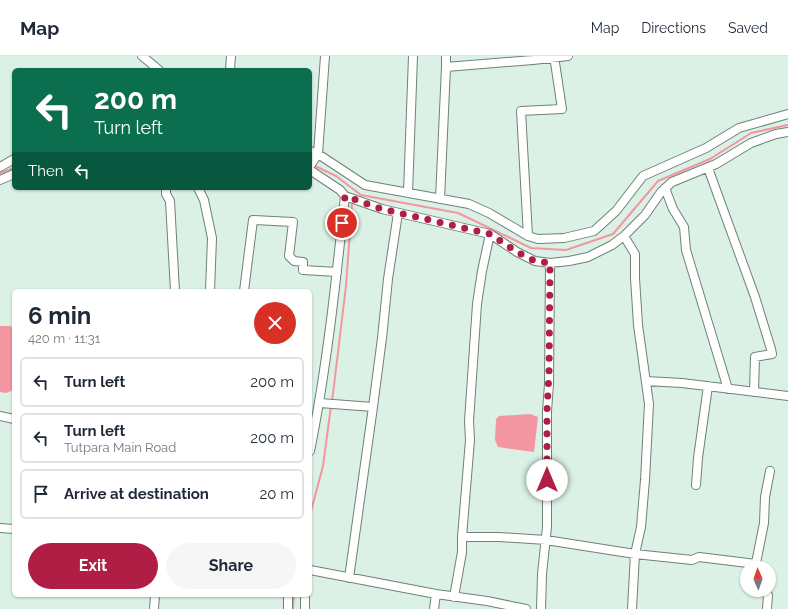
<!DOCTYPE html>
<meta charset="utf-8">
<style>
:root{--surface:#fff;--page:#f6f6f7;--text:#1f2937;--muted:#747a83;--line:#e0e1e3;--accent:#b01e46}
body{margin:0;font-family:Raleway,sans-serif;background:var(--page);color:var(--text);height:100vh;display:flex;flex-direction:column;font-size:15px;white-space:nowrap}
*{box-sizing:border-box;margin:0}
p{font-size:13px;color:var(--muted)}
.icon{flex:none;width:22px;height:22px;fill:none;stroke:currentColor;stroke-width:2;stroke-linecap:round;stroke-linejoin:round}
.map{position:relative;flex:1;overflow:hidden}
.side{position:absolute;left:12px;top:233px;width:300px;height:308px;display:flex;flex-direction:column;background:var(--surface);border-radius:6px;box-shadow:0 1px 3px #0004}
.side>*{flex:none}
.banner{position:absolute;left:12px;top:12px;width:300px;height:122px;border-radius:6px;box-shadow:0 1px 3px #0004;background:#0b6e4f;color:#fff;overflow:hidden}
.needle{width:26px;rotate:358deg}
.buttons{position:absolute;left:740px;top:505px;display:grid;gap:8px}
.buttons a{display:grid;place-items:center;width:36px;height:36px;border-radius:50%;background:var(--surface);box-shadow:0 1px 3px #0004;font-size:20px}
.pin{position:absolute;display:grid;place-items:center;width:34px;height:34px;color:#fff;margin:-17px;border:2px solid #fff;border-radius:50%;box-shadow:0 1px 4px #0007}
.me{position:absolute;width:44px;margin:-22px;rotate:0deg;stroke-linejoin:round;filter:drop-shadow(0 0 3px #0008)}
.turn{display:flex;align-items:center;gap:14px;height:84px;padding:0 16px;font-size:18px}
.turn .icon{width:52px;height:52px;stroke-width:2.5}
.turn b{display:block;font-size:28px;line-height:34px}
.then{display:flex;align-items:center;height:38px;padding:0 16px;background:#0003;gap:8px;font-size:15px}
.round{display:grid;place-items:center;flex:none;width:42px;height:42px;border-radius:21px;background:var(--page)}
.head{display:flex;align-items:center;justify-content:space-between;height:68px;padding:0 16px}
h1{font-size:24px;font-weight:700;line-height:30px}
.cta{display:flex;gap:8px;margin-top:auto;padding:8px 16px}
.cta a{flex:1;height:46px;border-radius:24px;background:var(--accent);color:#fff;font-size:16px;font-weight:700;line-height:46px;text-align:center}
.cta a+a{background:var(--page);color:var(--text)}
ul{padding:0;list-style:none}
li{display:flex;align-items:center;gap:12px;height:50px;margin:0 8px 6px;padding:0 8px;border:2px solid var(--line);border-radius:6px}
li div{flex:1}
li b{display:block;font-size:15px}
li em{font-style:normal}
header{display:flex;align-items:center;gap:24px;box-sizing:border-box;height:56px;padding:0 20px;background:var(--surface);border-bottom:1px solid var(--line)}
header strong{font-size:19px}
nav{display:flex;gap:22px;margin-inline-start:auto;font-size:14px}
.map>svg:first-child{display:block}
.water{fill:#f396a1}
.lines{fill:none;stroke-linecap:round;stroke-linejoin:round}
.stream{stroke:#f396a1;stroke-width:2}
.minor-casing{stroke:#6e8277;stroke-width:10}
.minor{stroke:#fff;stroke-width:8}
.route{stroke:#b01e46;stroke-width:7;stroke-dasharray:0 12.6}
</style>
<header>
<strong>Map</strong>
<nav><a>Map</a><a>Directions</a><a>Saved</a></nav>
</header>
<div class="map">
<svg width="788" height="553" viewBox="0 0 788 553">
<rect width="100%" height="100%" fill="#dbf1e5"/>
<path class="water" d="M 0,270 L 10,270 L 14,272 L 14,334 L 6,337 L 0,336 Z
M 530,358 L 538,361 L 534,396 L 498,391 L 495,384 L 496,363 L 499,360 Z"/>
<g class="lines">
<path class="stream" d="M 313,109 L 336,120 L 361,139 L 458,157 L 531,192 L 566,194 L 613,178 L 658,125 L 710,103 L 751,77 L 788,69
M 0,117 L 14,112
M 332,346 L 346,230 L 352,148
M 310,459 L 323,410 L 331,350
M 293,553 L 294,539"/>
<defs>
<path id="minor" d="M 142,0 L 159,14
M 446,0 L 446,11 L 533,4 L 568,0
M 230,14 L 231,0
M 310,95 L 318,98 L 365,129 L 469,148 L 489,157 L 528,180 L 538,183 L 564,182 L 594,175 L 616,155 L 643,120 L 706,92 L 739,72 L 788,58
M 310,110 L 318,98 L 325,0
M 0,111 L 14,103
M 708,112 L 755,241 L 771,293 L 772,298 L 755,301 L 754,336
M 310,114 L 340,134 L 345,140 C 336,225 327,311 310,395
M 0,124 L 14,118
M 166,132 L 166,138 L 170,145 L 175,235
M 198,132 L 204,144 L 212,182 L 210,235
M 665,132 L 673,153 L 684,171 L 686,194 L 728,333
M 408,137 L 413,0
M 345,140 L 382,153 L 490,178 L 517,196 L 535,205 L 550,207 L 569,205 L 588,201 L 612,189 L 624,180 L 645,159 L 661,136 L 672,126 L 716,108 L 751,87 L 776,78 L 788,76
M 440,143 L 446,11
M 528,180 L 521,55 L 562,53 L 554,0
M 624,180 L 635,198 L 635,222 L 638,269 L 649,348 L 645,424 L 641,471 L 635,498 L 632,553
M 244,235 L 253,164 L 293,166 L 289,200 L 294,205 L 303,206 L 303,214 L 337,216
M 646,325 L 682,327 L 788,340
M 320,347 L 373,351
M 0,360 L 14,363
M 696,429 L 698,402 L 708,330
M 0,472 L 14,473
M 462,481 L 499,481 L 546,484 L 635,498 L 692,504 L 699,501 L 756,508
M 755,512 L 764,467 L 765,441 L 770,415
M 310,514 L 436,538 L 487,545 L 526,553
M 349,522 L 373,351 L 382,282 L 388,223 L 398,157
M 762,534 L 768,539 L 767,553
M 454,541 L 462,496 L 462,481 L 470,384 L 469,365 L 477,248 L 482,215 L 490,178
M 154,553 L 155,539
M 288,553 L 288,539
M 305,553 L 305,539
M 434,553 L 436,538
M 541,553 L 542,518 L 547,471 L 547,355 L 549,328 L 550,207"/>
</defs>
<use href="#minor" class="minor-casing"/>
<use href="#minor" class="minor"/>
</g>
<g class="lines">
<path class="route" d="M 342,167 L 345,140 L 382,153 L 490,178 L 517,196 L 535,205 L 550,207 L 549,317 L 547,355 L 547,424"/>
</g>
</svg>
<div class="buttons">
<a><svg class="needle" viewBox="-14 -14 28 28"><path d="M0-13l5 13h-10z" fill="#e53935"/><path d="M0 13l5-13h-10z" fill="#747a83"/></svg></a>
</div>
<div class="pin" style="left:342px;top:167px;background:#d93025"><svg class="icon" aria-label="arrive" viewBox="0 0 24 24"><path d="M6 21V4h12l-3 4 3 4H6"/></svg></div>
<svg class="me" style="left:547px;top:424px" viewBox="-20 -20 40 40"><circle r="19" fill="#fff"/><path d="M0-13L10 11 0 6-10 11z" fill="#b01e46"/></svg>
<div class="banner">
<div class="turn"><svg class="icon" aria-label="left" viewBox="0 0 24 24"><path d="M17 20v-9H6M10 6l-5 5 5 5"/></svg><div><b>200 m</b>Turn left</div></div>
<div class="then">Then<svg class="icon" aria-label="left" viewBox="0 0 24 24"><path d="M17 20v-9H6M10 6l-5 5 5 5"/></svg></div>
</div>
<section class="side">
<div class="head"><div><h1>6 min</h1><p>420 m · 11:31</p></div><a class="round" style="background:#d93025;color:#fff"><svg class="icon" aria-label="close" viewBox="0 0 24 24"><path d="M6 6l12 12M18 6L6 18"/></svg></a></div>
<ul>
<li><svg class="icon" aria-label="left" viewBox="0 0 24 24"><path d="M17 20v-9H6M10 6l-5 5 5 5"/></svg><div><b>Turn left</b></div><em>200 m</em></li>
<li><svg class="icon" aria-label="left" viewBox="0 0 24 24"><path d="M17 20v-9H6M10 6l-5 5 5 5"/></svg><div><b>Turn left</b><p>Tutpara Main Road</p></div><em>200 m</em></li>
<li><svg class="icon" aria-label="arrive" viewBox="0 0 24 24"><path d="M6 21V4h12l-3 4 3 4H6"/></svg><div><b>Arrive at destination</b></div><em>20 m</em></li>
</ul>
<div class="cta"><a>Exit</a><a>Share</a></div>
</section>
</div>
